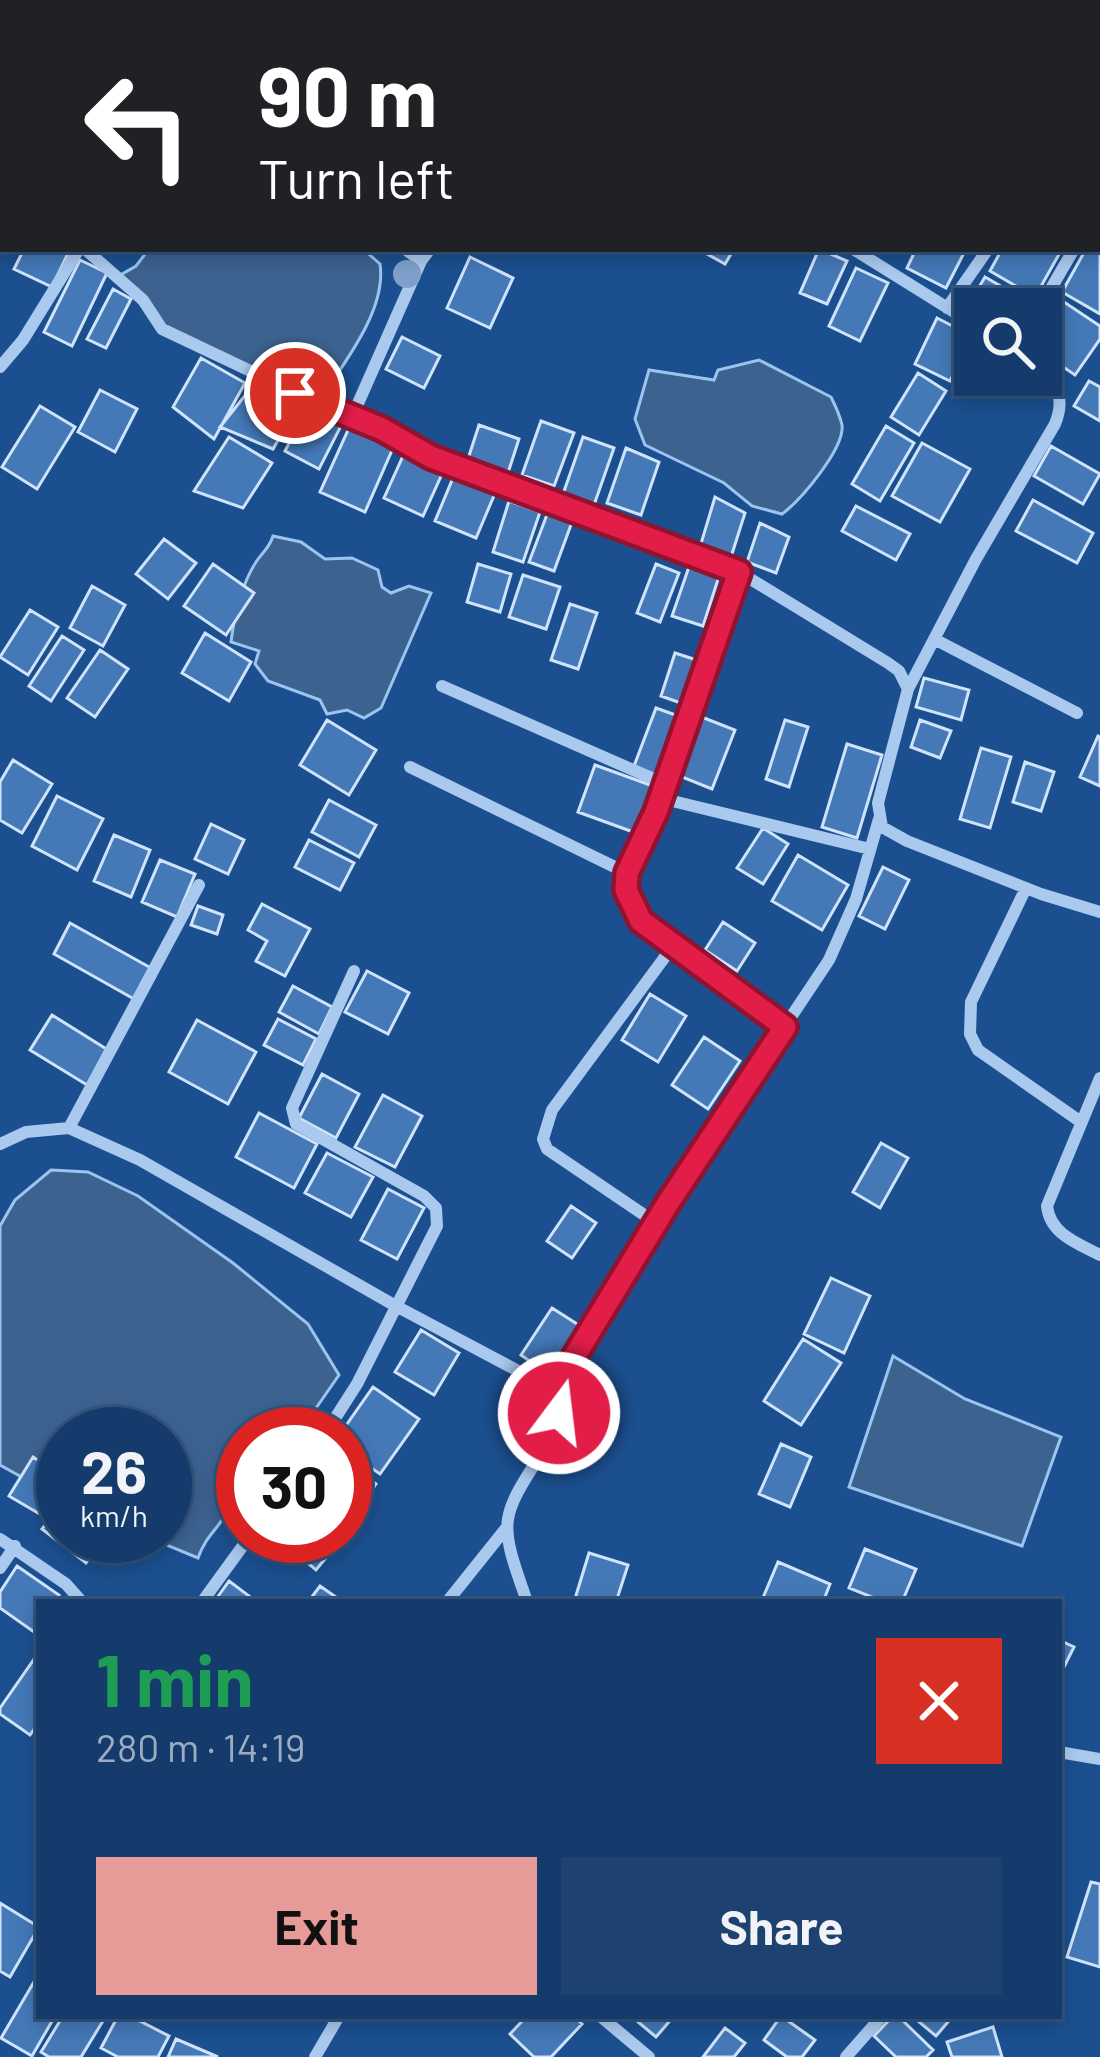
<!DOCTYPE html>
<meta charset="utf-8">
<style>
:root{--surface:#143b6b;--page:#1d4271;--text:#f1f3f6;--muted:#9dadc1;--line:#33557e;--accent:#e69b98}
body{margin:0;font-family:Barlow,sans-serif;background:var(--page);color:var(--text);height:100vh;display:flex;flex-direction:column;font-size:45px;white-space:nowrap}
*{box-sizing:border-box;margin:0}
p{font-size:39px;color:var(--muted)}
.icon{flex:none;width:66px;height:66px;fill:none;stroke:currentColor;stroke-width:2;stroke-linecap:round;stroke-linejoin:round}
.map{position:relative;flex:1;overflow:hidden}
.drawer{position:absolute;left:36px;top:1599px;width:1026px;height:420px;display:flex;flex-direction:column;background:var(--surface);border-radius:0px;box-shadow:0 6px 18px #0003,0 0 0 3px var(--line)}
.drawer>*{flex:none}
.guide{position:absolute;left:0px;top:0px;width:1101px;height:252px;box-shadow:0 6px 18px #0003,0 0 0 3px var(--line);background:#202124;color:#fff;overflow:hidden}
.controls{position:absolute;left:954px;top:288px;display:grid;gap:24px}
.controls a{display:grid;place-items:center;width:108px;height:108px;border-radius:0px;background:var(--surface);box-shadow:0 6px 18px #0003,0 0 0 3px var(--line);font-size:60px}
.speed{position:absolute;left:36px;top:1407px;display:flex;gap:24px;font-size:60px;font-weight:700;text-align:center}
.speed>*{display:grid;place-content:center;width:156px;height:156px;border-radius:50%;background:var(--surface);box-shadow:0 6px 18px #0003,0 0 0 3px var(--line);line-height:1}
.speed small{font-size:30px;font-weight:400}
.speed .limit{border:18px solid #d22;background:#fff;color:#111}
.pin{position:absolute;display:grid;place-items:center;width:102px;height:102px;color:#fff;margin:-51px;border:6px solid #fff;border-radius:50%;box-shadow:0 3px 12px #0007}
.me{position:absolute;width:132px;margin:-66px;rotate:15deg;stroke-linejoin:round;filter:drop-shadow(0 0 9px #0008)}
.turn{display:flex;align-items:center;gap:42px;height:252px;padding:0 60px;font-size:54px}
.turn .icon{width:156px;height:156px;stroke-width:2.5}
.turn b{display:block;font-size:84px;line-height:102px}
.round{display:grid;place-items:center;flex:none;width:126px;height:126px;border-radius:0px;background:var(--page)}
.summary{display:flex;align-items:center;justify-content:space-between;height:204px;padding:0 60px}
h1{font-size:72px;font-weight:700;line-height:90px;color:#1e9e55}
.action{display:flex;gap:24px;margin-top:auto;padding:24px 60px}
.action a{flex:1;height:138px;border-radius:0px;background:var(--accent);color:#111;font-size:48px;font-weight:700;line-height:138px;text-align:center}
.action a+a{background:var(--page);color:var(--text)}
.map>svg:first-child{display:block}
.water{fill:#3c6290;stroke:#9cc4f0;stroke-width:3}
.building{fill:#4478b7;stroke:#cfe3fa;stroke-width:3}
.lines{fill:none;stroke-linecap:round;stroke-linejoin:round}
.minor{stroke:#a9c9ee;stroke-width:12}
.tree{fill:#7ea0ca}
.route-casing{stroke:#92132f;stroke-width:30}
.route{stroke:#e11d48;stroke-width:21}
</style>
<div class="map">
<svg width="1100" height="2057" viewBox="0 0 1100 2057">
<rect width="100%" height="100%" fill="#1b4f8f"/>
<path class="water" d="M 149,249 L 363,249 L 380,264 C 387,311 342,365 318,403 L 162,329 L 117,277 L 136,266 Z
M 759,360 L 831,397 C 835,405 840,416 842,425 C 845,448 801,500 782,514 L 752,506 L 724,483 L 645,445 L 635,419 L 649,370 L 714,380 L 718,370 Z
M 273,536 L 301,542 L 325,559 L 352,558 L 378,570 L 382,587 L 391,593 L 409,586 L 431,593 L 381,708 L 364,718 L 347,710 L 327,714 L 320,700 L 268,681 L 255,664 L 259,651 L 231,642 C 234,617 242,583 256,562 C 263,551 269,549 273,536 Z
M 51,1170 L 88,1172 L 138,1196 L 233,1263 L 308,1324 L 339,1375 L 298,1434 L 243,1434 L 243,1490 L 233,1493 C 226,1527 208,1529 198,1558 L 145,1536 L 165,1536 L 165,1434 L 63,1434 L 63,1500 L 0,1465 L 0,1226 L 15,1200 Z
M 893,1356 L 965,1399 L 1061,1437 L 1022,1546 L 849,1487 Z"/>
<path class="building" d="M 1098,238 L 1100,239 L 1100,314 L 1062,292 L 1086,249 L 1098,249 Z
M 24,249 L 70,249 L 52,287 L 14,269 Z
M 698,249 L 734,249 L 725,264 Z
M 819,249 L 847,261 L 827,304 L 800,293 Z
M 916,249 L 966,249 L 946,288 L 907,268 Z
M 1002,249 L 1062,249 L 1035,297 L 990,271 Z
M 470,257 L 513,278 L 490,328 L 447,308 Z
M 80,260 L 107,273 L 72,346 L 44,332 Z
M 856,268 L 888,283 L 860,341 L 829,326 Z
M 985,277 L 1032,304 L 1029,309 L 975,309 L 975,314 L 966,309 Z
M 113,289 L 131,299 L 106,348 L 87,339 Z
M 1058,298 L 1100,326 L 1100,339 L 1075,375 L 1041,352 L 1041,324 Z
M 937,318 L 972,336 L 950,381 L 915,364 Z
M 402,337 L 440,356 L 424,388 L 386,369 Z
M 201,358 L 245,383 L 214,439 L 173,407 Z
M 918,373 L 946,391 L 919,435 L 891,417 Z
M 1089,381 L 1100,387 L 1100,421 L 1074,406 Z
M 251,388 L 278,396 L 295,411 L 273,449 L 220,427 Z
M 100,390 L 137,409 L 115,452 L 78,432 Z
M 309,404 L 343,422 L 319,469 L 285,451 Z
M 40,406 L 75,427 L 37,489 L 2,467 Z
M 541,421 L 574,433 L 554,486 L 522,475 Z
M 479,425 L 519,439 L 506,479 L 466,465 Z
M 886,426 L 914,443 L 880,501 L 852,484 Z
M 349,428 L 393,448 L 365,512 L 320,492 Z
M 229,437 L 272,463 L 243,508 L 194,491 Z
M 583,437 L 614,448 L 594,505 L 563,494 Z
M 922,443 L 970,469 L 940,522 L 892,496 Z
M 1051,446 L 1100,474 L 1083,504 L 1034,476 Z
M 626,448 L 659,462 L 641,515 L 607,503 Z
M 403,456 L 442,474 L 423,516 L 384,498 Z
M 455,473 L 496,491 L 476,538 L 435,521 Z
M 715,497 L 745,513 L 731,557 L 700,547 Z
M 1033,500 L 1093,533 L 1077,563 L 1016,531 Z
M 509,501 L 540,512 L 523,562 L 493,552 Z
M 856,506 L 910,534 L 896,560 L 842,531 Z
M 548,512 L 572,522 L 554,571 L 529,562 Z
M 760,523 L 789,537 L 776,573 L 747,562 Z
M 164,539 L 196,563 L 168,599 L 136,574 Z
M 692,558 L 722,567 L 703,626 L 672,616 Z
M 213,564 L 254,593 L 226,635 L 184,606 Z
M 478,564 L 511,574 L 500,612 L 467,602 Z
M 656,564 L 679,573 L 660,622 L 637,613 Z
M 523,575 L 560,587 L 546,629 L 509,617 Z
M 92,586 L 125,605 L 103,646 L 70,628 Z
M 570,604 L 597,613 L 578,669 L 551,660 Z
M 30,610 L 58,627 L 28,675 L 0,657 Z
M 205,633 L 251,662 L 229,701 L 182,673 Z
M 62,636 L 84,650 L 51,701 L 29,686 Z
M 100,650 L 128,669 L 95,717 L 67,698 Z
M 675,653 L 706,663 L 692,707 L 661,696 Z
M 924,678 L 969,690 L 961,720 L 916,707 Z
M 656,708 L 681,717 L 658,776 L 634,766 Z
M 699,716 L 735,730 L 712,789 L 677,775 Z
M 327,720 L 376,750 L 349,795 L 300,765 Z
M 785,720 L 808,727 L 789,787 L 766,779 Z
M 920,720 L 951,731 L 940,758 L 911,747 Z
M 1098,736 L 1100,737 L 1100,786 L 1080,777 Z
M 847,744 L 882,755 L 857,838 L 822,827 Z
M 981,748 L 1011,757 L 990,828 L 960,819 Z
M 13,760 L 52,784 L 22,833 L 0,820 L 0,782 Z
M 1025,762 L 1054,772 L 1041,811 L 1013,802 Z
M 595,765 L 653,786 L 636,833 L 578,812 Z
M 57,796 L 103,819 L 77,870 L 32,846 Z
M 329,800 L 376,825 L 359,857 L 312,832 Z
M 211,824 L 244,840 L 228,874 L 195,859 Z
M 763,828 L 788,844 L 763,884 L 737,868 Z
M 114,835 L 150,850 L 131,897 L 94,881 Z
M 309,840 L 354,863 L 340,890 L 295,867 Z
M 798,855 L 848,885 L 822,930 L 772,901 Z
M 160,860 L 195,874 L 177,917 L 142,902 Z
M 883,867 L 909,880 L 885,929 L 859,916 Z
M 262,904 L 310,929 L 285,976 L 256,961 L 267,941 L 248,930 Z
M 198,906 L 223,915 L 217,934 L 191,925 Z
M 723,922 L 755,943 L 737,971 L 705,950 Z
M 70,923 L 151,968 L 134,999 L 54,954 Z
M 367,971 L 409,993 L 388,1034 L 345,1012 Z
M 293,986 L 332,1007 L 319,1034 L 279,1012 Z
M 650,994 L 686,1016 L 658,1062 L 622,1040 Z
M 52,1015 L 108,1050 L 87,1085 L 30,1050 Z
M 278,1019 L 316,1039 L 303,1065 L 264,1045 Z
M 197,1020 L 256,1052 L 228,1104 L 169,1072 Z
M 704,1037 L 740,1061 L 708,1109 L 672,1085 Z
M 322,1074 L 359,1094 L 336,1138 L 299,1118 Z
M 383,1095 L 422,1116 L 395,1167 L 355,1147 Z
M 259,1113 L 317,1144 L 294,1188 L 236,1157 Z
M 881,1143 L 908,1158 L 880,1208 L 853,1192 Z
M 327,1153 L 373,1177 L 351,1217 L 305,1193 Z
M 388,1189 L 424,1208 L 397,1259 L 361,1240 Z
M 571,1206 L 596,1223 L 572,1258 L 547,1241 Z
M 831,1278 L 870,1296 L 844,1353 L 804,1334 Z
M 552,1308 L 585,1329 L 553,1377 L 521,1355 Z
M 421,1330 L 459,1353 L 434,1395 L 395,1372 Z
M 803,1339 L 841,1363 L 801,1425 L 764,1401 Z
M 373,1387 L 419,1419 L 380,1474 L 345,1450 L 345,1434 L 340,1434 Z
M 531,1392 L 552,1404 L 529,1447 L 507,1435 Z
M 781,1444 L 811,1457 L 790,1507 L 759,1494 Z
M 33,1457 L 61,1475 L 38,1513 L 9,1496 Z
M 345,1463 L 376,1484 L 350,1523 L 345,1519 Z
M 63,1502 L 63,1536 L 107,1536 L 86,1563 L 42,1529 Z
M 275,1536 L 332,1536 L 339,1542 L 316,1570 Z
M 865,1549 L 916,1569 L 902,1602 L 884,1602 L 849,1588 Z
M 589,1553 L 628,1565 L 616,1602 L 574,1602 Z
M 778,1562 L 830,1584 L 823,1602 L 762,1600 Z
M 17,1566 L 59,1595 L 54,1602 L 39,1602 L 39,1625 L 34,1632 L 0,1608 L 0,1592 Z
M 229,1581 L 257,1602 L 214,1602 Z
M 320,1586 L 343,1602 L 308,1602 Z
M 1059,1640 L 1074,1647 L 1059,1677 Z
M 39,1652 L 39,1722 L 30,1735 L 0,1714 L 0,1708 Z
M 1091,1882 L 1100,1884 L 1100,1967 L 1067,1957 Z
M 0,1903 L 39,1927 L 10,1977 L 0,1971 Z
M 38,1975 L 39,2016 L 55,2016 L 32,2056 L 1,2038 Z
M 63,2016 L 106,2016 L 81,2057 L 49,2057 L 41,2052 Z
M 118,2016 L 130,2016 L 169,2036 L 158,2057 L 118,2057 L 101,2048 Z
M 527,2016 L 574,2016 L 582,2024 L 551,2057 L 534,2057 L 510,2034 Z
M 631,2016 L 674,2016 L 656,2037 Z
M 781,2016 L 815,2040 L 802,2057 L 787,2057 L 764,2040 Z
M 893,2016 L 898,2016 L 933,2050 L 926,2057 L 896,2057 L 874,2036 Z
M 912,2016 L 953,2016 L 936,2036 Z
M 993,2027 L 1002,2057 L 952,2057 L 947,2042 Z
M 725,2028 L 745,2043 L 734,2057 L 703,2057 Z
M 176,2039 L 218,2057 L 168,2057 Z"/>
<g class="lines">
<path class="minor" d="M 26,0 L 30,3
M 1070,0 L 1078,3
M 754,3 L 756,0
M 1098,11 L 1100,12
M 1098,204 L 1100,200
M 85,249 L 143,300 L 162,329 L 318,403 L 383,429 L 431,457 L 739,572 L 888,663 L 899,671 L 908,689 L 878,803 L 882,827 L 907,841 L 1041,894 L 1100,912
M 405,249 L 421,261
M 853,249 L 975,325
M 947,308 L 988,249
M 1039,309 L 1074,249
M 0,367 L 23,340 L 79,249
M 352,417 L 421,261 L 430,249
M 934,639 L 1077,713
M 442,686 L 665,784
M 908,689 L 976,559 L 1055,424 C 1064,402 1060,386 1041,372
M 410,767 L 627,873 L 626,890 L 641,921 L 785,1027
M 660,798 L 870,849
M 627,873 L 656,812 L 739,572
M 1026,888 L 971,1002 L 970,1034 L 978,1050 L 1081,1122
M 1100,1078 L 1047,1206 C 1050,1234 1077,1243 1100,1255
M 69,1128 L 199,885
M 0,1144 L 26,1132 L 69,1128 L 140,1160 L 394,1305 L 554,1390 C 572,1434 515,1476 508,1519 C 504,1544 520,1579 527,1602
M 656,1223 L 547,1149 L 543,1139 L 552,1110 L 673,946
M 554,1390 L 667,1203 L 829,960 L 856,899 L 879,819
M 325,1434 L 357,1384 L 437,1226 L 436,1208 L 424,1196 L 296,1124 L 292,1108 L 354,971
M 0,1539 L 66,1584 L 82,1602
M 0,1568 L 15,1546
M 202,1602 L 250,1536
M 447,1602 L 507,1527
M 1059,1752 L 1100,1759
M 600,2016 L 649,2057
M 315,2057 L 339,2016
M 846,2057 L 882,2016"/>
</g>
<circle class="tree" cx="407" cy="274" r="14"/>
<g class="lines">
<defs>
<path id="route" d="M 295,393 L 382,429 L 431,457 L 739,572 L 656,812 L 627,873 L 626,890 L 641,921 L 785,1027 L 668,1203 L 554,1390 L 559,1413"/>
</defs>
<use href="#route" class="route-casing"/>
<use href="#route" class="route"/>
</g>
</svg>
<div class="controls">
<a><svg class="icon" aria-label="search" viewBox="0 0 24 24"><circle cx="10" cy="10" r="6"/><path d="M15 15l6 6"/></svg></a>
</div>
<div class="speed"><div>26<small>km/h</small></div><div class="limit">30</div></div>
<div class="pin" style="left:295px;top:393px;background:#d93025"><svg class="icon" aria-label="arrive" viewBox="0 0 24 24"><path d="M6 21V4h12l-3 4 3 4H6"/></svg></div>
<svg class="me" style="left:559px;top:1413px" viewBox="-20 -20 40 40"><circle r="17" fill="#e11d48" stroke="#fff" stroke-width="3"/><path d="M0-11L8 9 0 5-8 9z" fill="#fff"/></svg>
<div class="guide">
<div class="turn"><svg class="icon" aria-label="left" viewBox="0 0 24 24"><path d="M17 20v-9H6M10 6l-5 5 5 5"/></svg><div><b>90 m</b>Turn left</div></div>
</div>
<section class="drawer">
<div class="summary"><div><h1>1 min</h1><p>280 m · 14:19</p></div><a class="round" style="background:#d93025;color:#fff"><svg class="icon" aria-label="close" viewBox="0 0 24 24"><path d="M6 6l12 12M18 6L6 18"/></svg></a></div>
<div class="action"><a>Exit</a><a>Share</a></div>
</section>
</div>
